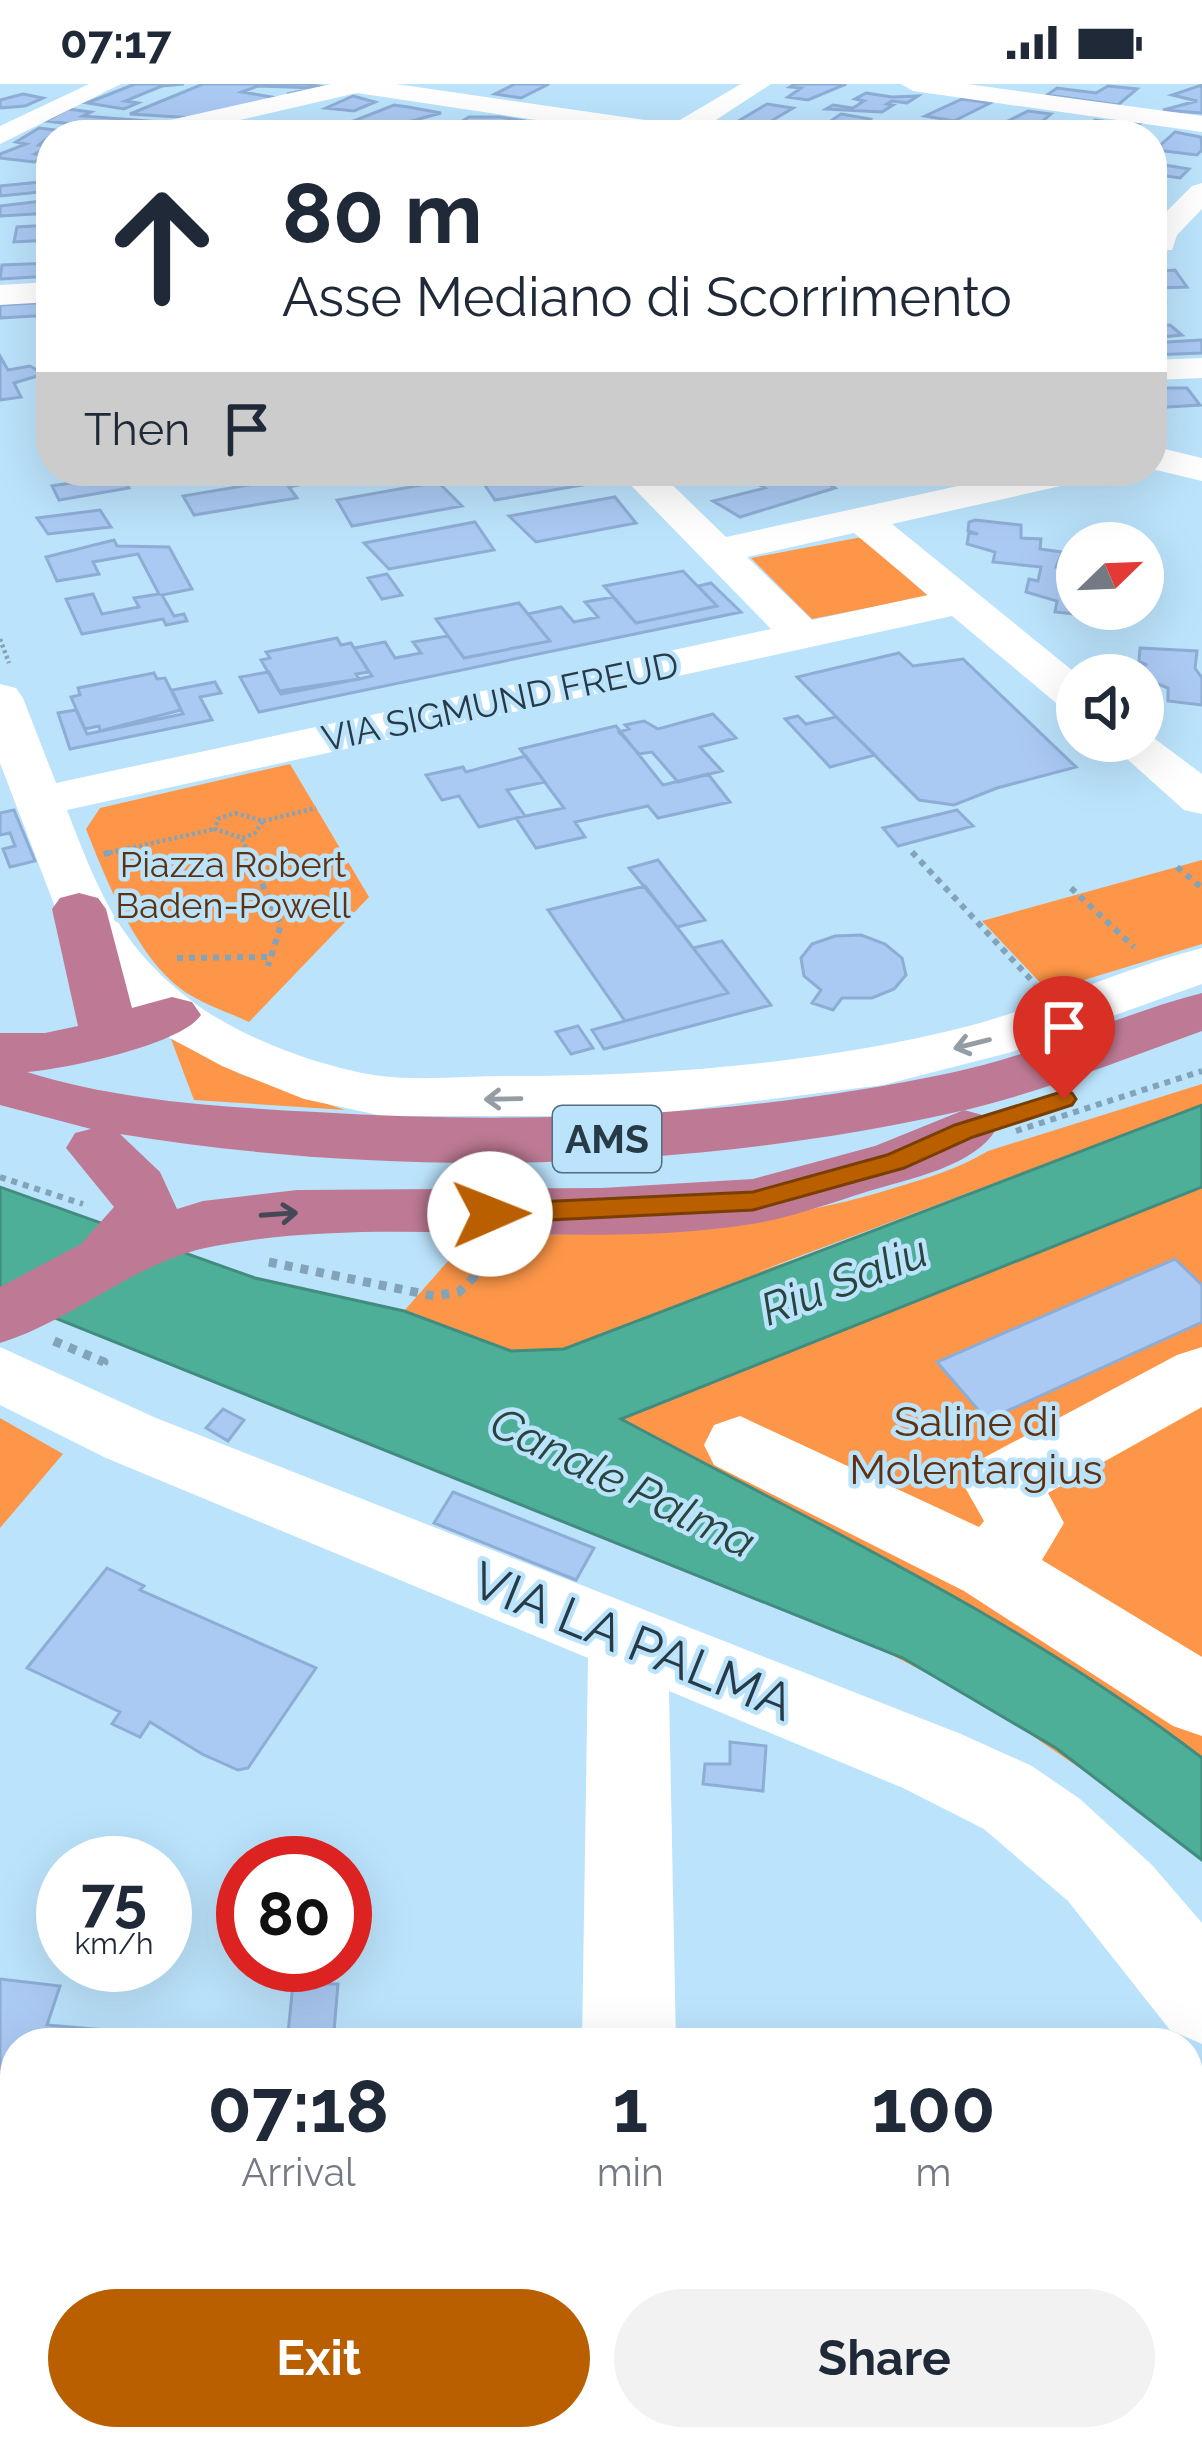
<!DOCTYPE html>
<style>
:root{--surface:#fff;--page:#f2f2f3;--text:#1f2937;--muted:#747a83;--accent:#ba5f00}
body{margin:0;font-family:Raleway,sans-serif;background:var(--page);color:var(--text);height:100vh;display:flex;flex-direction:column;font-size:45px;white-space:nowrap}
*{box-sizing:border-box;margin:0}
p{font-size:39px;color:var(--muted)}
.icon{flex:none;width:66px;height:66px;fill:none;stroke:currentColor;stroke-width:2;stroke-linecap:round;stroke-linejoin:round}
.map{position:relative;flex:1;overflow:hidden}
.panel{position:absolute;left:0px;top:1944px;width:1203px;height:423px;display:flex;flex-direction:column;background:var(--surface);border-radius:48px 48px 0 0;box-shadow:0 12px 48px #0002}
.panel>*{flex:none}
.guide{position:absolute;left:36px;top:36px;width:1131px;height:366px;border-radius:48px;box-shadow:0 12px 48px #0002;background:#fff;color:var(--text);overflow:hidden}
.needle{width:78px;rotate:67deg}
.tools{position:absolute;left:1056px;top:438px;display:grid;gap:24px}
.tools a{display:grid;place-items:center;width:108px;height:108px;border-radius:50%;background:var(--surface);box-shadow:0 12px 48px #0002;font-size:60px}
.speed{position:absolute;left:36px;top:1752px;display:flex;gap:24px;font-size:60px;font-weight:700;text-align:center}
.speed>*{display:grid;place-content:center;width:156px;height:156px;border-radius:50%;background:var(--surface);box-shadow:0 12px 48px #0002;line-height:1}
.speed small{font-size:30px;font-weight:400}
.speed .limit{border:18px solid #d22;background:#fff;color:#111}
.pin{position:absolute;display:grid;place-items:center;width:102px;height:102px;color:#fff;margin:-123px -51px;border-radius:50% 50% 50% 0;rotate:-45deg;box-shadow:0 0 12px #0007}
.pin .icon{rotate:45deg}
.me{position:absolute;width:132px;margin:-66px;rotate:89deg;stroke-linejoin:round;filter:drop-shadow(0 0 9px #0008)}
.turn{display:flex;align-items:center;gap:42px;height:252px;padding:0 48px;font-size:54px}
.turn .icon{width:156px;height:156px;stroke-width:2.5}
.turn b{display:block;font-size:84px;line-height:102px}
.then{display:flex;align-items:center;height:114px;padding:0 48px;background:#0003;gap:24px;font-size:45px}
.eta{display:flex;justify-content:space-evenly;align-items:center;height:204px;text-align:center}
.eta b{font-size:72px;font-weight:700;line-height:84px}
.primary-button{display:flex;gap:24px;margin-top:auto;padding:24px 48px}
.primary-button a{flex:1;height:138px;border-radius:72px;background:var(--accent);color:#fff;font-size:48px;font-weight:700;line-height:138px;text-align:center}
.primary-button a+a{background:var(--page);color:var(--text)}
.status{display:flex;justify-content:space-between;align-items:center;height:84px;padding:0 60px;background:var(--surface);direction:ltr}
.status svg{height:33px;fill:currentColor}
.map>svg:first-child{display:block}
.green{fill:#fd9648}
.water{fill:#4daf97;stroke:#428c7f;stroke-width:3}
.building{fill:#aac9f3;stroke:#8eadd5;stroke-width:3}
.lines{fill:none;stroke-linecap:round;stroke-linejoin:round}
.path-far2{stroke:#83a3b8;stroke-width:4.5;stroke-dasharray:3 3;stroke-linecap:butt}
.path-far1{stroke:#83a3b8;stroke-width:6;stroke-dasharray:6 6;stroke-linecap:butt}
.path{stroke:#83a3b8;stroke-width:9;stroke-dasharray:8 8;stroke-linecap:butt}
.minor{fill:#fff;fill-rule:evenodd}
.highway{fill:#be7a94;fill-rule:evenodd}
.oneway{stroke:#939da3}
.oneway2{stroke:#454856}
.route{fill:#ba5f00;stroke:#793e00;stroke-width:3}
.labels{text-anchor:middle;stroke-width:9;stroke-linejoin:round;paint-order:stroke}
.far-street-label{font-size:36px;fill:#273b47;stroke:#bbe3fc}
.far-park-label{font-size:36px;fill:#5e3210;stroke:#bbe3fc}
.shield{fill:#bbe3fc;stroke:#536d7d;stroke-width:3}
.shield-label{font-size:39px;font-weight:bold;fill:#273b47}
.park-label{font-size:42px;fill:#5e3210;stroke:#bbe3fc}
.water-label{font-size:45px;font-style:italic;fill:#28463e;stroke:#bbe3fc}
.near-street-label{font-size:51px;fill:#273b47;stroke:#bbe3fc}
</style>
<div class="status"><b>07:17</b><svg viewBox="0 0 49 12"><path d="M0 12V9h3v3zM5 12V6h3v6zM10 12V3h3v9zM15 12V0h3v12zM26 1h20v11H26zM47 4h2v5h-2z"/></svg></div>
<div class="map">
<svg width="1202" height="2366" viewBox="0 0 1202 2366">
<rect width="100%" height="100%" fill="#bbe3fc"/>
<path class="green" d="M 862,453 L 928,512 L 812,535 L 751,474 Z
M 290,680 L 369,813 L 249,938 C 230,929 208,922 190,911 C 139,880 107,798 86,745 L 100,724 Z
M 1202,776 L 1202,860 L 1048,907 L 982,837 Z
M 171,955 L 240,990 L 345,1026 L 194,1016 Z
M 1202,1000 L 1202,1021 L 755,1189 L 1202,1036 L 1202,1777 L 1121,1712 L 1009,1636 L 930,1591 L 867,1558 L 647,1467 L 495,1262 L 404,1227 L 471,1151 C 614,1151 756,1147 894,1104 C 927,1094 958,1085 988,1067 Z
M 0,1334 L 63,1370 L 0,1444 Z"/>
<path class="water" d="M 1202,1021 L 1202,1103 L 621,1335 C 818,1441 1024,1537 1202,1674 L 1202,1776 L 1056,1664 L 903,1574 L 0,1212 L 0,1103 L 255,1194 L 404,1227 L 511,1267 L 564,1265 Z"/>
<path class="building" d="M 135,0 L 184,0 L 162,2 L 125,17 L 138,19 L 124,25 L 87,19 Z
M 203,0 L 305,0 L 332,4 L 299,11 L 287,10 L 316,4 L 258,2 L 242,8 L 283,15 L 194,34 L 130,30 Z
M 515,0 L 549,0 L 521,14 L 495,10 Z
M 795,0 L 846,0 L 808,16 L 788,13 L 801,4 L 790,3 Z
M 1202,1 L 1202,29 L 1163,26 L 1197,17 L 1172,11 Z
M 1108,2 L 1137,5 L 1118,21 L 1047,11 L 1057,4 L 1096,9 Z
M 866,9 L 892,13 L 918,12 L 907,19 L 892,17 L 887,20 L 893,21 L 882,28 L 826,25 L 833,21 L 853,24 L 864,17 L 855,15 Z
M 23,10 L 43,14 L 25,22 L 0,24 L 0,16 Z
M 353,12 L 375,18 L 354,27 L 326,24 Z
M 962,15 L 990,19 L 954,37 L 925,32 Z
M 767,20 L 793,24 L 748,51 L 715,51 Z
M 394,21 L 408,23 L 441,29 L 408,38 L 419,39 L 403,47 L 351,38 Z
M 68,25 L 91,28 L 83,32 L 149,37 L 130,47 L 46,37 Z
M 1028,27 L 1051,30 L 1040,39 L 1052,40 L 1042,48 L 996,43 Z
M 841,30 L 870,35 L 847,51 L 810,51 Z
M 469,33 L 500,33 L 554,42 L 547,45 L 560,47 L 568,43 L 596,48 L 425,50 L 446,47 Z
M 1095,36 L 1116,39 L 1139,40 L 1120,51 L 1090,51 L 1094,47 L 1087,43 Z
M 229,39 L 243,42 L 280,46 L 265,51 L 188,49 Z
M 39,44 L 79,49 L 51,51 L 39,61 L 50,62 L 35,70 L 48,72 L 34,78 L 0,74 L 0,70 L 26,60 L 16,58 Z
M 1175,48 L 1201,53 L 1202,66 L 1197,71 L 1155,66 Z
M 1152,79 L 1189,85 L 1180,94 L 1152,90 Z
M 51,97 L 51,107 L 0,112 L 0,102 Z
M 51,116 L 51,129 L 0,132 L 0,122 Z
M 51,141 L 51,156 L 14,158 L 17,143 Z
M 51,179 L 51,192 L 0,195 L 2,181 Z
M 1175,186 L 1187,203 L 1156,204 L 1165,217 L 1152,217 L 1152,188 Z
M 51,218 L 51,231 L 0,234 L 0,221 Z
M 1170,241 L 1182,251 L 1162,253 L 1167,258 L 1202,256 L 1202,269 L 1152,271 L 1152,242 Z
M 0,272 L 8,286 L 30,282 L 44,290 L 14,299 L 21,313 L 0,316 Z
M 1152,304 L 1187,304 L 1200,321 L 1152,324 Z
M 500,387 L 590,387 L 600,398 L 495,416 L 478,391 Z
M 789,387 L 819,387 L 825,391 L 817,393 L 835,404 L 740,433 L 713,417 L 765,404 L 751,396 Z
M 295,389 L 303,400 L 289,403 L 297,414 L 194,431 L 183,412 L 284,395 L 280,391 Z
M 121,391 L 129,404 L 59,416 L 52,402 Z
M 438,398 L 462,422 L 352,442 L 337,416 Z
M 615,413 L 636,439 L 536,458 L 509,432 Z
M 100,426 L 111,443 L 48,450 L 37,434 Z
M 975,436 L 1021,441 L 1021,454 L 1041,455 L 1040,465 L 1062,468 L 1056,483 L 1077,483 L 1077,525 L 1121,525 L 1122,530 L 1112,529 L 1112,534 L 1055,528 L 1057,517 L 1026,508 L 1029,495 L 1038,497 L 1041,483 L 993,478 L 995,468 L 967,460 L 969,449 L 978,450 L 968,447 L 969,438 Z
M 475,438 L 494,466 L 389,485 L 364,459 Z
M 114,456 L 117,462 L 169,463 L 192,505 L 162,511 L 174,532 L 184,530 L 187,537 L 166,541 L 163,535 L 82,550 L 66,515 L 93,510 L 102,530 L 139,523 L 134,514 L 159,510 L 138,470 L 93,478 L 99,490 L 57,497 L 46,473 Z
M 683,487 L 717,522 L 636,539 L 604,502 Z
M 387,490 L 402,511 L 382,515 L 368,494 Z
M 711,499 L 741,528 L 259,628 L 240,593 L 269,588 L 281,610 L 359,595 L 372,592 L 354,564 L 385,558 L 395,574 L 421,569 L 413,558 L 448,552 L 464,574 L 550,557 L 528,530 L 561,523 L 574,538 L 598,533 L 585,518 L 613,513 L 636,539 L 717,522 L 698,502 Z
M 519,519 L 550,557 L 464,574 L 436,535 Z
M 337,554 L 341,561 L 351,559 L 369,588 L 356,590 L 359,595 L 279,607 L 261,576 L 270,574 L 266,568 Z
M 1140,564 L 1197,567 L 1195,584 L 1202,594 L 1202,621 L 1168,617 L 1168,604 L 1136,591 L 1136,580 L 1147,581 L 1139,577 Z
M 899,569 L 913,582 L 963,575 L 1076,683 L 997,704 L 954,721 L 919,716 L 797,593 Z
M 154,589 L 157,595 L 165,594 L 181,626 L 100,647 L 99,642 L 85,645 L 71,613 L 80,611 L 78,604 Z
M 215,598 L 221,609 L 200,613 L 212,636 L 70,665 L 58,629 L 76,626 L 87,650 L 183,630 L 172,606 Z
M 713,630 L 736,654 L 700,663 L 722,687 L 678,698 L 652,668 L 639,670 L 619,648 L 629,645 L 625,641 L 644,637 L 658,645 Z
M 798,632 L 806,640 L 836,633 L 875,671 L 830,683 L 785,635 Z
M 616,642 L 663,701 L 708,690 L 730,718 L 658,734 L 648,722 L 575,738 L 585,753 L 536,764 L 516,734 L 564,724 L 520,665 Z
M 526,672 L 545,698 L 507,706 L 525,732 L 479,743 L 459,712 L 442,716 L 426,691 L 463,683 L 466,688 Z
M 14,726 L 35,777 L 10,783 L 3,765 L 15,762 L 10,749 L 0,751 L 0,729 Z
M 957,726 L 973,742 L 898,762 L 883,744 Z
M 658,776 L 705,836 L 677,843 L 629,784 Z
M 645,802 L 728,909 L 625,937 L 548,826 Z
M 861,851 L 885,860 L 902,874 L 906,891 L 894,905 L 872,914 L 842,914 L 833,926 L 812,919 L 821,906 L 804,892 L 801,874 L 812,860 L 835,852 Z
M 722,857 L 771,921 L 604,965 L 592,946 L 728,909 L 693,864 Z
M 578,942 L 593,964 L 571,970 L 556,948 Z
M 1175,1175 L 1202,1201 L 1202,1238 L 987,1336 L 937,1278 Z
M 223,1325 L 244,1336 L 228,1357 L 206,1344 Z
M 453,1408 L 594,1464 L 576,1496 L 434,1439 Z
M 107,1484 L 144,1502 L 140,1506 L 316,1584 L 248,1684 L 238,1686 L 202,1670 L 150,1638 L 140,1653 L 112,1640 L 120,1628 L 27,1584 Z
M 730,1658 L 766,1662 L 763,1707 L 703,1700 L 705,1680 L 730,1680 Z
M 0,1895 L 60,1902 L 47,1941 L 131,1948 L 128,1959 L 15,1959 L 15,2001 L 0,2000 Z
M 293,1900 L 338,1900 L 333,1959 L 287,1959 Z
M 1188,2038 L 1202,2038 L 1202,2135 L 1188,2134 Z
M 85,2352 L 200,2352 L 196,2366 L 81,2366 Z
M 749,2352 L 1067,2352 L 1068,2366 L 749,2366 Z"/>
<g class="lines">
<path class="path-far2" d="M 0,555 L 9,579
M 235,729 L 263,737 L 255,749 L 242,754 L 215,745 L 218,735 Z
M 263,737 L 316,724
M 242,755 L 249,770
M 104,770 L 215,745"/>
<path class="path-far1" d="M 247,767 L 281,841 L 268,882
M 912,768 L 1035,900
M 104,770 L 118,767
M 1177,783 L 1202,804
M 1071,804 L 1134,863
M 177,874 L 271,873
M 1016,1047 L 1202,987
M 0,1093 L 83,1120
M 466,1169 L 472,1179
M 269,1178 L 276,1179"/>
<path class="path" d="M 269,1178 L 434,1212 L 459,1208 L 474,1193 L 471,1176
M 54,1257 L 104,1278 L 100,1285"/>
<path class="minor" d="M 89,0 L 121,0 L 0,60 L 0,42 Z
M 331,0 L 396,0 L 673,40 L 741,0 L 771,0 L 693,51 L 637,51 L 357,9 L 174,51 L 126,51 L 130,45 Z
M 901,0 L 967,0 L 1202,32 L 1202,48 L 913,7 Z
M 1202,99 L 1202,125 L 1177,151 L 1172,166 L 1152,167 L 1152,142 L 1192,102 Z
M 51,198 L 51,218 L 0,221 L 0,201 Z
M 1202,274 L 1202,294 L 1152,296 L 1152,276 Z
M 1152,362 L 1202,374 L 1202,397 L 1152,385 Z
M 617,387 L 658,387 L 726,453 L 1026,387 L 1097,387 L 1092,395 L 892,440 L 1078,591 L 1077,627 L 1061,623 L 952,532 L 67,726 C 98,806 118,859 188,914 C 235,952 321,984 381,992 C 422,997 467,992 508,992 C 662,992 819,980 969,942 C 1048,921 1123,884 1202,864 L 1202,900 L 1012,968 L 883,1001 L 638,1032 L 383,1032 L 304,1015 L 222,982 L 152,944 L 116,911 L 60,836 L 0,679 L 0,600 L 16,604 L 23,614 L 56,699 L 771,545 ZM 854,449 L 928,511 L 812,536 L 747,473 Z
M 1143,646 L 1202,690 L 1202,730 L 1184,726 L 1107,657 L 1143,657 Z
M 0,1263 L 156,1334 L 961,1650 L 1032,1682 L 1080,1715 L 1152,1781 L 1202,1839 L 1202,1960 L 1170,1946 L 1068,1817 L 984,1745 L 903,1704 L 669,1607 L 676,1959 L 582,1959 L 588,1574 L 106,1374 L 0,1321 Z
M 1202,1263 L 1202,1323 L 1048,1409 L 1064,1439 L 1042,1476 L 1202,1573 L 1202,1652 L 1173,1642 L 964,1507 L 714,1381 L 704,1361 L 714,1341 L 740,1332 L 979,1443 L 984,1437 L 963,1400 L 974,1379 L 1177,1271 Z
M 15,2142 L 15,2285 L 0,2291 L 0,2149 Z
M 548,2352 L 654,2352 L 654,2366 L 546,2366 Z"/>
<path class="highway" d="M 79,809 L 98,814 L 106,825 L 132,924 L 172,913 L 192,918 L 201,931 C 181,961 65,985 27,988 C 120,1017 219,1023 316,1028 C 528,1041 742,1033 950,989 C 1037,971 1117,931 1202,909 L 1202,947 C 1119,977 1038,1010 952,1029 C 687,1088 387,1094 120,1050 L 160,1088 L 177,1125 L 203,1117 L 297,1106 L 602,1104 L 753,1095 L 875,1062 L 964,1026 L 986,1032 L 995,1047 C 975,1079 919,1093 883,1103 C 841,1115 796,1133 752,1140 C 575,1168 391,1129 215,1162 C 136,1176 75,1236 0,1259 L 0,1203 L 81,1160 L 114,1123 L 66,1064 L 75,1049 L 91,1045 L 0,1021 L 0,949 L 45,949 L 78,942 L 52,825 L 60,814 Z"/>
</g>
<defs><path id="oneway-shaft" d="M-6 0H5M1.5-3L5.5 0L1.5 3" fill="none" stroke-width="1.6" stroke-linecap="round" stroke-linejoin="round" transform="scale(3)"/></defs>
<g class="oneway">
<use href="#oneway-shaft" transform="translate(972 960) rotate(166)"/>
<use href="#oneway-shaft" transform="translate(503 1015) rotate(179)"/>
</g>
<use class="oneway2" href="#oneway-shaft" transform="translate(279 1130) rotate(-4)"/>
<path class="route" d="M 1064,1007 L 1072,1009 L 1076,1015 L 1072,1021 L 973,1053 L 904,1084 L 753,1126 L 490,1139 L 477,1130 L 490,1120 L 753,1108 L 887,1071 L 955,1041 Z"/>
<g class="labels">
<g class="far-street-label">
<text transform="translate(500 617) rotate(-12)" y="13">VIA SIGMUND FREUD</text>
</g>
<g class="far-park-label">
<text x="233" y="793">Piazza Robert<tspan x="233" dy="41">Baden-Powell</tspan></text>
</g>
<rect class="shield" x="553" y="1022" width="108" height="66" rx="9"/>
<g class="shield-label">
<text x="607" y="1069">AMS</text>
</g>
<g class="park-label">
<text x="976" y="1352">Saline di<tspan x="976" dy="48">Molentargius</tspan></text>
</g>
<g class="water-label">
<text transform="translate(844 1196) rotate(-21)" y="16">Riu Saliu</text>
<text transform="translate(623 1398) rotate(26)" y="16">Canale Palma</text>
</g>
<g class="near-street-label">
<text transform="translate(633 1557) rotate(22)" y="18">VIA LA PALMA</text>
</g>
</g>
</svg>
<div class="tools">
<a><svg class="needle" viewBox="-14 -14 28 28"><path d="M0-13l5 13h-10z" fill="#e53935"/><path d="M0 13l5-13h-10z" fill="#747a83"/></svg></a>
<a><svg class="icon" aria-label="sound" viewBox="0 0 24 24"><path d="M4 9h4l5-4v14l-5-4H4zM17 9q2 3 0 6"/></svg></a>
</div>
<div class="speed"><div>75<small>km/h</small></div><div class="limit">80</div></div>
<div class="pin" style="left:1064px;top:1015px;background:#d93025"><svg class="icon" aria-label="arrive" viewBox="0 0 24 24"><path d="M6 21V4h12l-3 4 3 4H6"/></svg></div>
<svg class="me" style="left:490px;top:1130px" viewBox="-20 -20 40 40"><circle r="19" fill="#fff"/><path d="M0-13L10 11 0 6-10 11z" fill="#ba5f00"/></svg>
<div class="guide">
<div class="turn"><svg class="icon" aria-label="ahead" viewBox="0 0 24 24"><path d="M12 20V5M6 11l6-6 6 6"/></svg><div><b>80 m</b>Asse Mediano di Scorrimento</div></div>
<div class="then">Then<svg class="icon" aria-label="arrive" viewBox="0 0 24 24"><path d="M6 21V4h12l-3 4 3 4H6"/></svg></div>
</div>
<section class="panel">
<div class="eta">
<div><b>07:18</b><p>Arrival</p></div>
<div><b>1</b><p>min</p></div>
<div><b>100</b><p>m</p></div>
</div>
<div class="primary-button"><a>Exit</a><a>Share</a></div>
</section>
</div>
